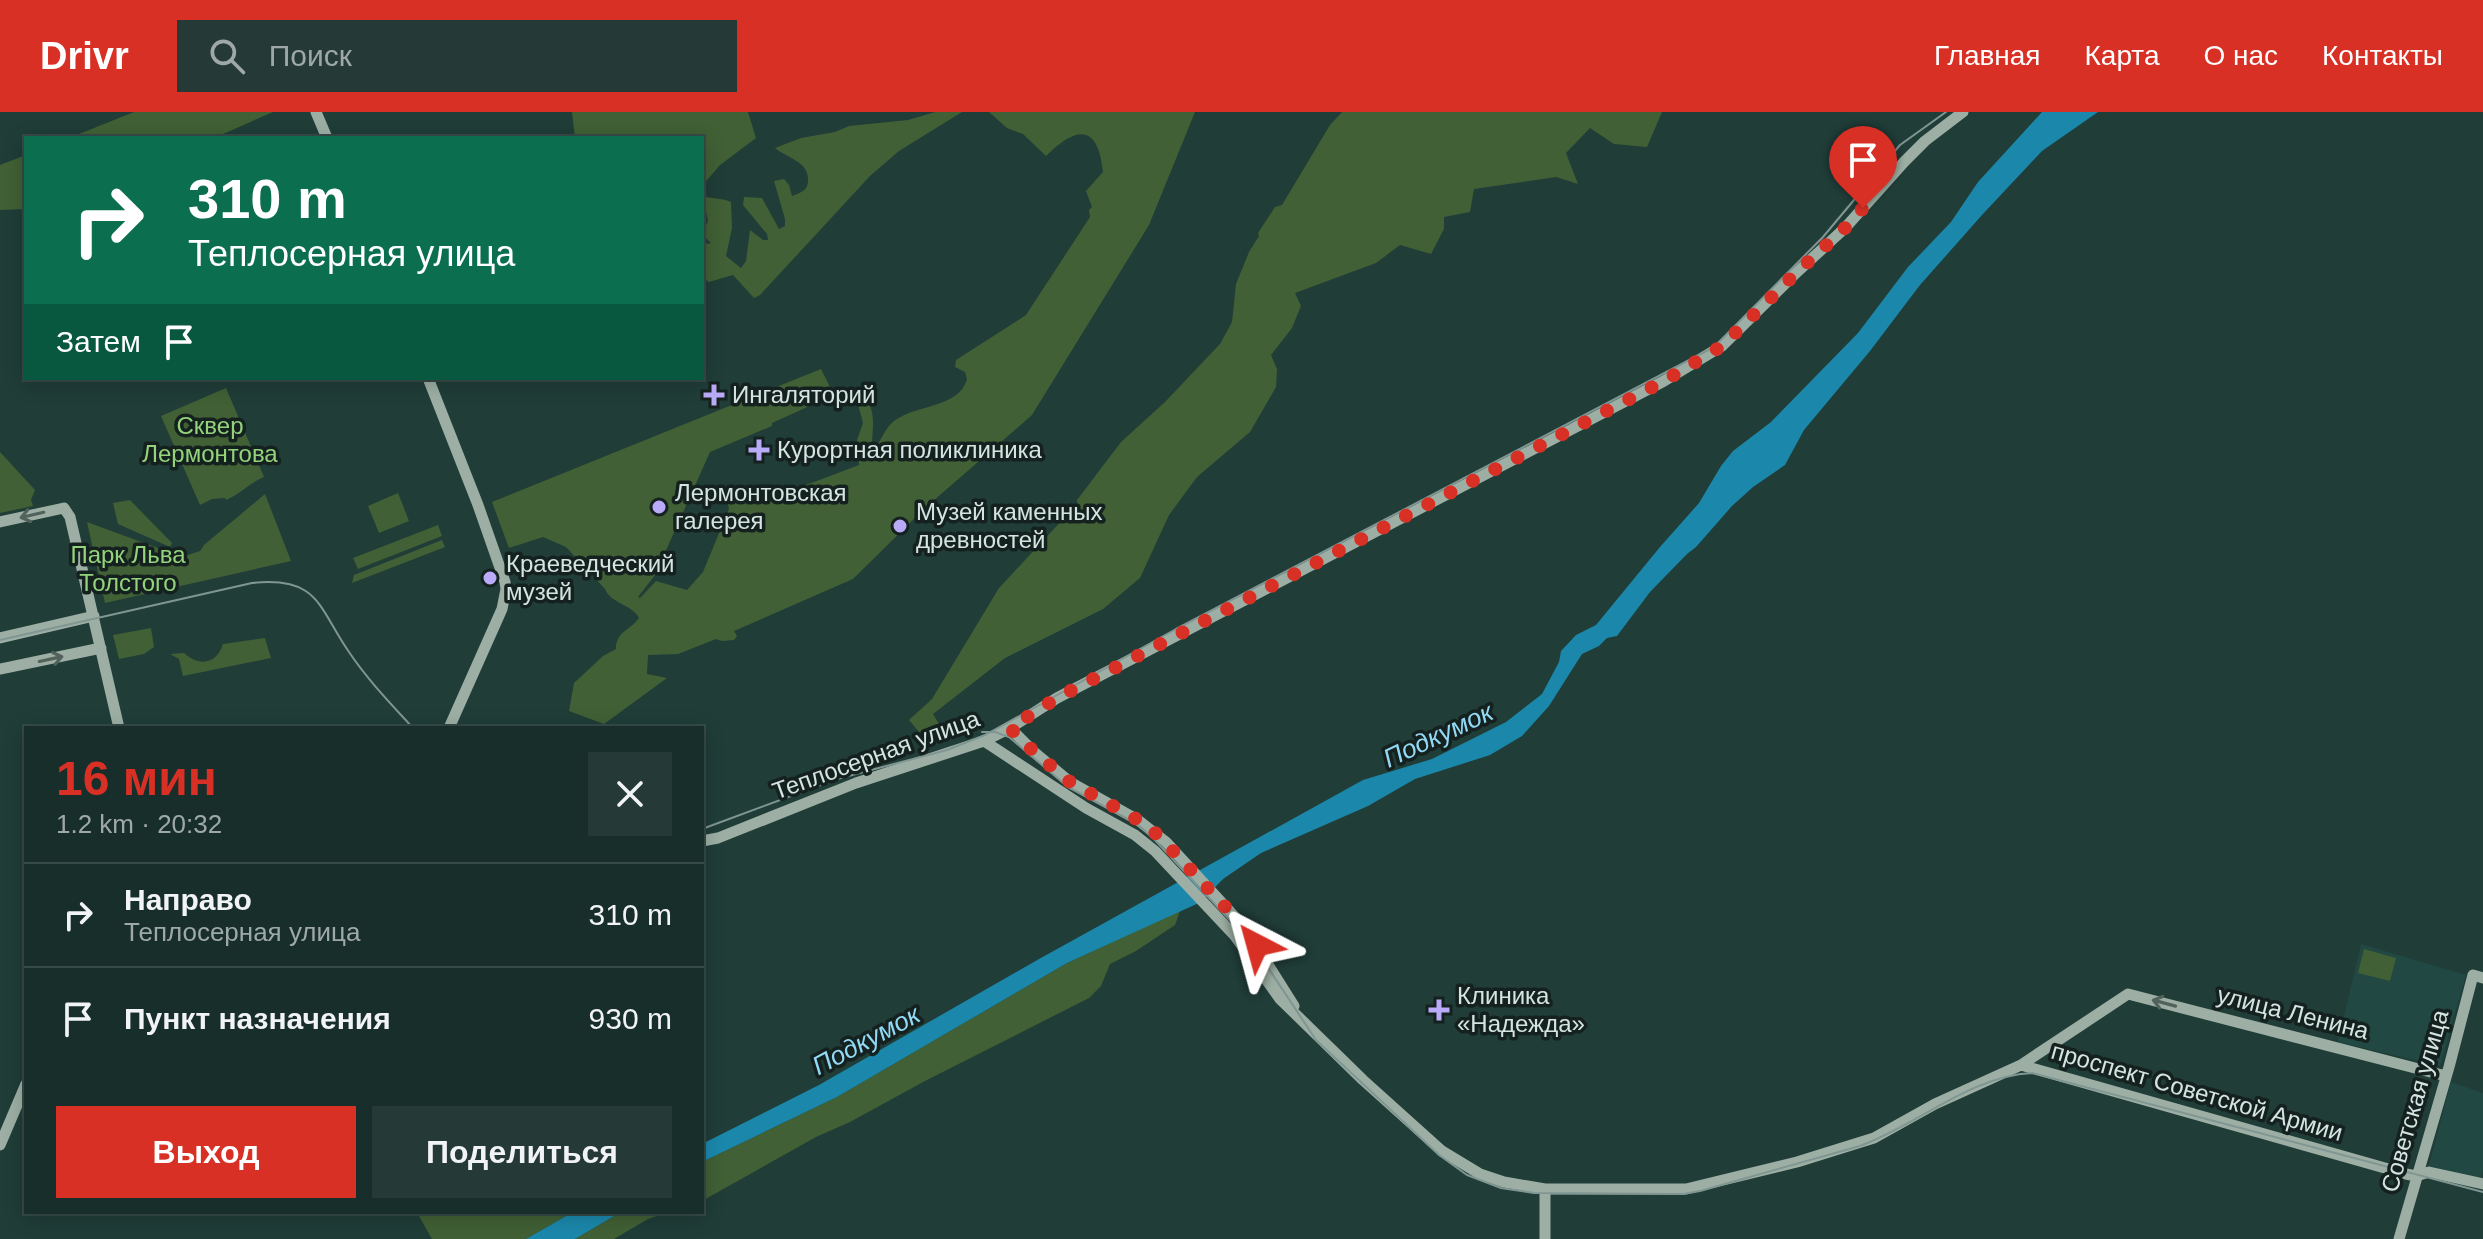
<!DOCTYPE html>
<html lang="ru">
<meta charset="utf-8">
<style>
:root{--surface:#182e2a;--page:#253a36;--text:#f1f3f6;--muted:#9fa8a8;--line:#364a47;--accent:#d93025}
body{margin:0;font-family:Arial,sans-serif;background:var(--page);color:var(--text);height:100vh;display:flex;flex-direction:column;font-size:30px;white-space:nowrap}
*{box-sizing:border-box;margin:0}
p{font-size:26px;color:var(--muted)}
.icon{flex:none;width:44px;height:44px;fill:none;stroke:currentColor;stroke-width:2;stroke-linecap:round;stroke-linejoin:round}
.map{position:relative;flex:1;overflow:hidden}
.details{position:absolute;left:24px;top:614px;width:680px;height:488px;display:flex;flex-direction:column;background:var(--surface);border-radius:0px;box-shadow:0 4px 20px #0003,0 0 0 2px var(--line)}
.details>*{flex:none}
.guide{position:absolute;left:24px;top:24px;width:680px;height:244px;border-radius:0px;box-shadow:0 4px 20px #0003,0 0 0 2px var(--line);background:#0b6e4f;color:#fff;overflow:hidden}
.pin{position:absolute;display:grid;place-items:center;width:68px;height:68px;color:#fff;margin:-82px -34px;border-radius:50% 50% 50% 0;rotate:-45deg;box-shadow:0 0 8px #0007}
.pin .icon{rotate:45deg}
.me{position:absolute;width:88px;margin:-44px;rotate:321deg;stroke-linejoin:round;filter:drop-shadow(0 0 6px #0008)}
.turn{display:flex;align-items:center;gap:28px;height:168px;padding:0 32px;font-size:36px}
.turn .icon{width:104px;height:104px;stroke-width:2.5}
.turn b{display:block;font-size:56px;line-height:68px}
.then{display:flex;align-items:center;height:76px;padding:0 32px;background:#0003;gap:16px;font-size:30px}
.round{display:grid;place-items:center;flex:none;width:84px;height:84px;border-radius:0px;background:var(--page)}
.head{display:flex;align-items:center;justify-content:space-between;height:136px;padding:0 32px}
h1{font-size:48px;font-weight:600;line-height:60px;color:var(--accent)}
.action{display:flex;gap:16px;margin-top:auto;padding:16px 32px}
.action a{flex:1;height:92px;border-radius:0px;background:var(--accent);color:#fff;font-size:32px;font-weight:600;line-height:92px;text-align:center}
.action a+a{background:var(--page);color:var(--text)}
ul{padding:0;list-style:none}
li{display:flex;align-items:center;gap:24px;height:104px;padding:0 32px;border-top:2px solid var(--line)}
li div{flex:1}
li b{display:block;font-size:30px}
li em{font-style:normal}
header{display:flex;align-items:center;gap:48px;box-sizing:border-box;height:112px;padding:0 40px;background:var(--accent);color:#fff}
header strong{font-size:38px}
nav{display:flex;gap:44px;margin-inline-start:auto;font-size:28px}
.search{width:560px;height:72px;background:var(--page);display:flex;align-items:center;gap:20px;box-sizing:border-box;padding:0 28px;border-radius:0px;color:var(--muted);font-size:30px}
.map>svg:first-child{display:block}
.built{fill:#214842}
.green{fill:#416035}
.water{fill:#1b88ab}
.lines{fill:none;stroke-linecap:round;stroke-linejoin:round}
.secondary{stroke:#9dafa4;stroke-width:11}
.tram{stroke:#809692;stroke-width:2}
.oneway{stroke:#52615b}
.route{stroke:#d93025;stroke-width:14;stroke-dasharray:0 25.2}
.poi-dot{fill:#b9abf7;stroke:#15211f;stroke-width:3}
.labels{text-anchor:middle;stroke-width:7;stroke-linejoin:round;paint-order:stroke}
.poi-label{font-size:24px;fill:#d4e4e1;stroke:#15211f;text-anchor:start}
.park-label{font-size:24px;fill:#94d37c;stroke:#15211f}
.street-label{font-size:24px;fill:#d4e4e1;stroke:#15211f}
.water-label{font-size:26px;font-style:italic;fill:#92d9f6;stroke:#15211f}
</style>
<header>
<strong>Drivr</strong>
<div class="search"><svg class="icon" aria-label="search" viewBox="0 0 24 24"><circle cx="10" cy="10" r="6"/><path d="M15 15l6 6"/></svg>Поиск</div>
<nav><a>Главная</a><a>Карта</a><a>О нас</a><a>Контакты</a></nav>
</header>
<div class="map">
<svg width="2483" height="1127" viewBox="0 0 2483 1127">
<rect width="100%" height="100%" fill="#203d38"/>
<path class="built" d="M 2361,832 L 2466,863 L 2440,954 L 2338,930 Z
M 2451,970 L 2483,981 L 2483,1058 L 2481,1067 L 2429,1054 Z"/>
<path class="green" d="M 134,0 L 273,0 L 214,26 L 69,26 Z
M 572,0 L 748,0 L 756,26 L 720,53 L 702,74 L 702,26 L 575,26 Z
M 935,0 L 962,0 L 899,39 L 870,64 L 760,183 L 754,186 L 733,163 L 709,170 L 702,165 L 702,126 L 707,132 L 711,131 L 702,122 L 708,109 L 706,100 L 702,103 L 702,83 C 710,88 721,85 731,90 L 732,116 L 726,144 L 741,156 L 746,149 L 750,118 L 763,128 L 768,128 L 767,122 L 743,93 L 744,85 L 762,86 L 779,117 L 785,114 L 785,107 L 774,69 L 784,67 L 789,73 L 792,84 C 802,80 809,78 808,66 C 807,49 787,46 775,36 L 801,26 L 835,20 L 849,14 L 908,8 Z
M 989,0 L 1195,0 L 1149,113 L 1032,303 L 925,396 L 853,467 L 734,519 L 737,524 L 734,528 L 722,529 L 716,527 L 678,542 L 648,543 L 647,562 L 667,566 L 604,612 L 569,599 L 574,571 L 603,544 L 616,537 C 616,519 630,519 639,506 C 632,492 611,492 605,477 L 566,435 L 543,425 L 509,436 L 492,390 L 821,257 L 834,283 L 772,311 L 772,314 L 710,340 L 655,463 L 638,485 L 640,486 L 656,469 L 687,478 L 703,460 L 729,397 L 726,383 L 729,379 C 740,378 749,387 760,385 C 794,379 827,365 859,353 L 857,328 L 863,311 L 858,292 L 859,283 L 862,282 C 879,299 871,318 872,340 C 881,330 884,317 894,309 C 917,292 959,296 967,267 L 965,260 L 955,255 L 956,248 L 1026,203 L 1090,105 L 1089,98 L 1092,95 L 1086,79 L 1103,60 C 1098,11 1076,14 1046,44 L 1023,22 L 1007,16 Z
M 1342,0 L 1662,0 L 1647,35 L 1614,32 L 1590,16 L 1566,41 L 1578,72 L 1556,65 L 1474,77 L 1470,100 L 1444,105 L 1444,117 L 1431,142 L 1400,133 L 1376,151 L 1295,181 L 1301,194 L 1292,216 L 1271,243 L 1277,257 L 1276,275 L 1250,320 L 1197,365 L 1169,403 L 1140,466 L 1103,497 L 1005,546 L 933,602 L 942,617 L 919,620 L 909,608 L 932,587 L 999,476 L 1065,405 L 1071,404 L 1078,399 L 1077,388 L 1121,330 L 1165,290 L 1220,232 L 1232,210 L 1236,172 L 1249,140 L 1259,124 L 1258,121 L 1275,95 L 1282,93 L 1330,13 Z
M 26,43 L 26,97 L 0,98 L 0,53 Z
M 226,276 L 264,365 C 248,372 241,382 226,388 L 225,386 L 212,387 L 200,393 L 161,304 Z
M 0,340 L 35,378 L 31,388 L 33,394 L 0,401 Z
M 398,381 L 409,409 L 379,421 L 368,394 Z
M 265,382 L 291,449 L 105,491 L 87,410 L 182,445 L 200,439 L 204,433 Z
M 130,388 L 172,431 L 170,435 L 118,412 L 113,391 Z
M 438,413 L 442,424 L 358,457 L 353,446 Z
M 442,428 L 445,435 L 352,471 L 354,463 Z
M 151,516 L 154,535 L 144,542 L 119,547 L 113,523 Z
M 265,526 L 271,546 L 183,564 L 179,547 L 170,542 L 184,541 C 199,555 217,552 223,532 Z
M 1180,799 L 1175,813 L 1136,839 L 1110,852 L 1101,874 L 1089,886 L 925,969 L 850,1010 L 816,1025 L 702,1089 L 702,1050 L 837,985 L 1067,851 Z
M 2364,837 L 2396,846 L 2390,869 L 2358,861 Z
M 428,1100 L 573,1100 L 526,1127 L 432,1127 L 419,1104 Z
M 621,1100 L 668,1100 L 648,1107 L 614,1127 L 575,1127 Z"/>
<path class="water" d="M 2042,0 L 2098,0 L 2042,39 L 1982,103 L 1920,173 L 1870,239 L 1804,318 L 1785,353 L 1753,375 L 1732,394 L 1696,435 L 1687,442 L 1650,480 L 1617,524 L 1607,526 L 1599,534 L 1582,542 L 1549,594 L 1522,624 L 1490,643 L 1415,667 L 1368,694 L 1261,741 L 1223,767 L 1201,790 L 1067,851 L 837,985 L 702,1050 L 702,1032 L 819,973 L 1039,847 L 1363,668 L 1432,647 L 1506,610 L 1542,582 L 1559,550 L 1561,539 L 1576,523 L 1596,513 L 1660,435 L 1699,391 L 1721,354 L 1733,339 L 1771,310 L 1858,221 L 1908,155 L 1951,110 L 1978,70 Z
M 573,1100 L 621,1100 L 575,1127 L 526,1127 Z"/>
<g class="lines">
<path class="secondary" d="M 316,0 L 327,26
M 428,266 L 478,393 L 505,470 L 506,477 L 502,497 L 449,616
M 0,410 L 64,396 L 70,405 L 119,616
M 0,526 L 94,504
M 0,557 L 101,536
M 1010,616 L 1034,640 L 1070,670 L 1138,708 L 1166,730 L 1245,816 L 1294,894
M 984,629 L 1086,696 L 1135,723 L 1155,739 L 1235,824 L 1280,887 L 1363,968 L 1442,1039 L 1480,1062 L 1504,1070 L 1545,1077 L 1686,1077 L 1797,1050 L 1874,1026 L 1935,992 L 2021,953 L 2128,882 L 2446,964
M 702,729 L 718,726 L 856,671 L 984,629 L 1010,616 L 1057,586 L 1664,269 L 1722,234 L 1795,162 L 1845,116 L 1904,50 L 1925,29 L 1963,0
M 2021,953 L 2406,1062 L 2416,1064 L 2429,1060 L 2483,1072
M 0,1033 L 26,972
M 1545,1127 L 1545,1077
M 2399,1127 L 2449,955 L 2473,863 L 2483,866"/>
<path class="tram" d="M 0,528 L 252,471 C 319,464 318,495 349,540 C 367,567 391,592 413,616
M 982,620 L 995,620 L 1009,625 L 1068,675 L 1137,712 L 1153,726 L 1253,833 L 1316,928 L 1439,1043 L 1467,1063 L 1501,1076 L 1534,1081 L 1683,1082 L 1700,1079 L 1860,1034 C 1918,1013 1970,964 2032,961 L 2483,1080
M 702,717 L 837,667 L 947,638 L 985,623 L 1176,517 L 1714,235 L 1823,125 L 1900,33 L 1946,0"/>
</g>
<defs><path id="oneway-shaft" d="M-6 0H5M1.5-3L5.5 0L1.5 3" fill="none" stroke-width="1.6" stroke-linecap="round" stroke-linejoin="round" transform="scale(2)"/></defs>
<g class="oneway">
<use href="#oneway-shaft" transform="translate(32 403) rotate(167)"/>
<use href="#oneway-shaft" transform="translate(51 547) rotate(-12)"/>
<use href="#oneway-shaft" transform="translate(2164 891) rotate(-165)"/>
</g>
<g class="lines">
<path class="route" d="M 1257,833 L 1245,816 L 1159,724 L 1138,708 L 1070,670 L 1034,640 L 1010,616 L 1057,586 L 1664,269 L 1722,234 L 1795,162 L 1845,116 L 1863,96"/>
</g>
<g class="poi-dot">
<path d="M710 271h8v8h8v8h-8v8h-8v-8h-8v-8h8z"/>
<path d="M755 326h8v8h8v8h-8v8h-8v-8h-8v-8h8z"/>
<circle cx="659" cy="395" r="8"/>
<circle cx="900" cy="414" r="8"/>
<circle cx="490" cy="466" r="8"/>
<path d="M1435 886h8v8h8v8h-8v8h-8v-8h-8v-8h8z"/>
</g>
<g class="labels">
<g class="poi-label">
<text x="732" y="291">Ингаляторий</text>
<text x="777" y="346">Курортная поликлиника</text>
<text x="675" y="389">Лермонтовская<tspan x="675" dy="28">галерея</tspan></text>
<text x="916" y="408">Музей каменных<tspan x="916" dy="28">древностей</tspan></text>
<text x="506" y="460">Краеведческий<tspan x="506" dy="28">музей</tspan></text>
<text x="1457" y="892">Клиника<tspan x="1457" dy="28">«Надежда»</tspan></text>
</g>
<g class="park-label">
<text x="210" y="322">Сквер<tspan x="210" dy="28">Лермонтова</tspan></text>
<text x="128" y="451">Парк Льва<tspan x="128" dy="28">Толстого</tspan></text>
</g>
<g class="street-label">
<text transform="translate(876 643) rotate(-20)" y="8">Теплосерная улица</text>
<text transform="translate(2293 901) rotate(14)" y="8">улица Ленина</text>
<text transform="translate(2197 980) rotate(16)" y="8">проспект Советской Армии</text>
<text transform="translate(2415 989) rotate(-74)" y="8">Советская улица</text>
</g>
<g class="water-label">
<text transform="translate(1438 623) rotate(-25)" y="9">Подкумок</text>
<text transform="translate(866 928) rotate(-28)" y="9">Подкумок</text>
</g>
</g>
</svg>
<div class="pin" style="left:1863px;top:96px;background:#d93025"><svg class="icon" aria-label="arrive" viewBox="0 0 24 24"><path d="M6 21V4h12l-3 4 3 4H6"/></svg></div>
<svg class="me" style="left:1257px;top:833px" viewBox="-20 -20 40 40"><path d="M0-17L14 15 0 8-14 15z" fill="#d93025" stroke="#fff" stroke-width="4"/></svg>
<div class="guide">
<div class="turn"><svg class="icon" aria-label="right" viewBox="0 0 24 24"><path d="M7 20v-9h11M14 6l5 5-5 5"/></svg><div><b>310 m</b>Теплосерная улица</div></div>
<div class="then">Затем<svg class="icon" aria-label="arrive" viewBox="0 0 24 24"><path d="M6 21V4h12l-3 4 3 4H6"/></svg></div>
</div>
<section class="details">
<div class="head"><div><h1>16 мин</h1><p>1.2 km · 20:32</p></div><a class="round"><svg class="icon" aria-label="close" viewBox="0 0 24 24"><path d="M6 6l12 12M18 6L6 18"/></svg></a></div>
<ul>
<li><svg class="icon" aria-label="right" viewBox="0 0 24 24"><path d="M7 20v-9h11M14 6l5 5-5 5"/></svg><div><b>Направо</b><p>Теплосерная улица</p></div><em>310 m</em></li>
<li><svg class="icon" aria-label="arrive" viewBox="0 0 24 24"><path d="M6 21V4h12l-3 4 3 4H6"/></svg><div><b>Пункт назначения</b></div><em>930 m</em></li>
</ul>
<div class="action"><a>Выход</a><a>Поделиться</a></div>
</section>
</div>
